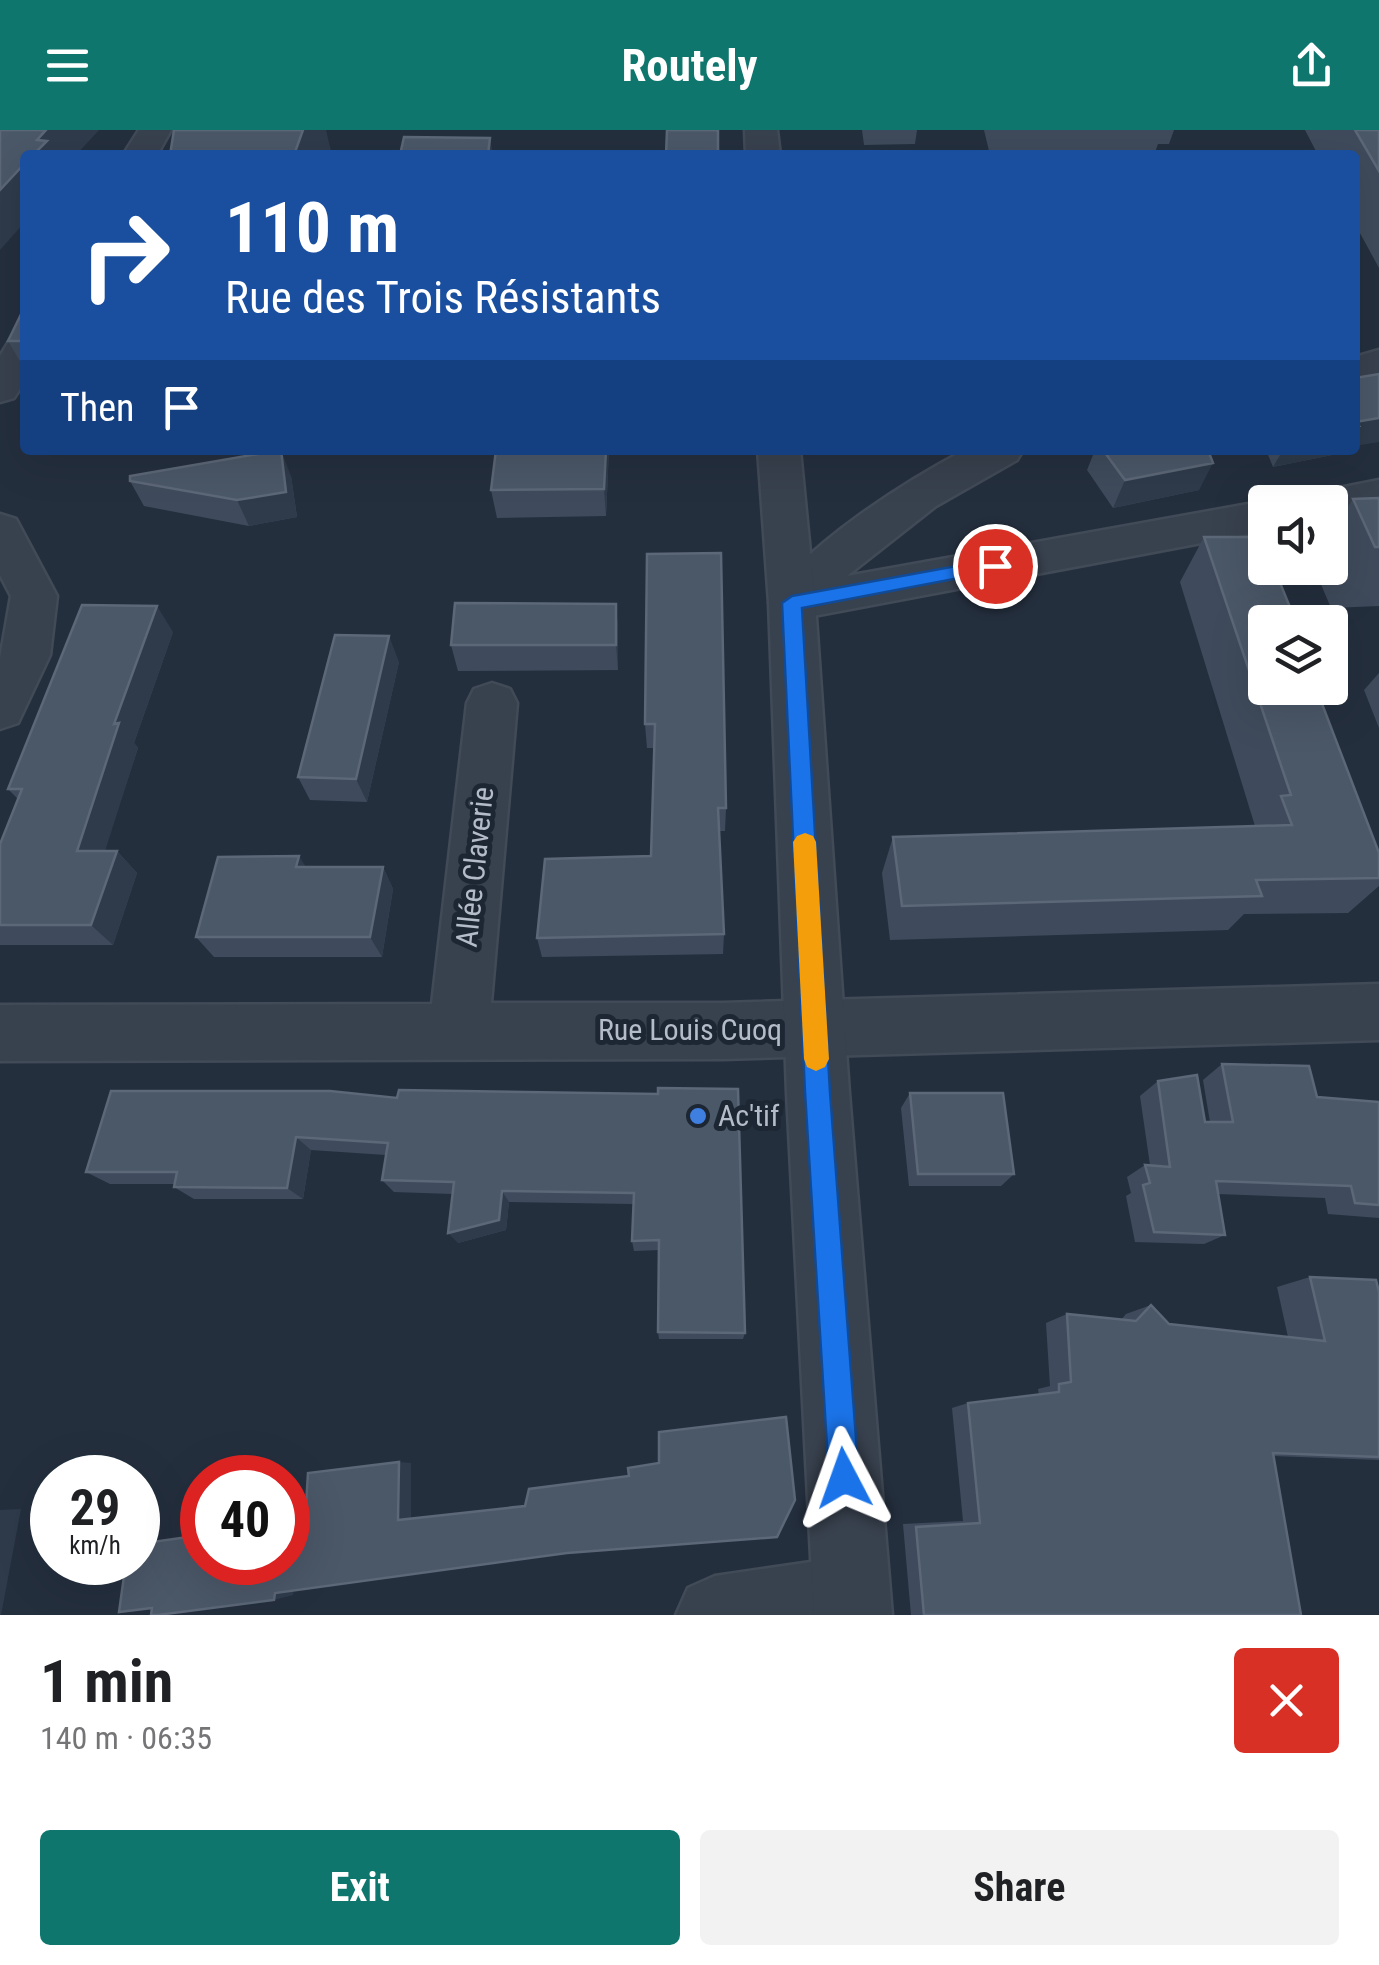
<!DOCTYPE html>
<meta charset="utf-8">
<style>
:root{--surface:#fff;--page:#f2f2f2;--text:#202124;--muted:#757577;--accent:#0f766e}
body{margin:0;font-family:"Roboto Condensed",sans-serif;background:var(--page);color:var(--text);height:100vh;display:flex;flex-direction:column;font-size:38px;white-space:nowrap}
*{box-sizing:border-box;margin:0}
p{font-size:32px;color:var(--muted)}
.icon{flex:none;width:55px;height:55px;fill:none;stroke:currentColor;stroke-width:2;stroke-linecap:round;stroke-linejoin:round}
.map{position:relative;height:1485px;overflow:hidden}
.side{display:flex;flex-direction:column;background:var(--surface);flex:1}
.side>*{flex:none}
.banner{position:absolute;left:20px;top:20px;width:1340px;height:305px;border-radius:10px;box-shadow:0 10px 40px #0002;background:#1a4fa0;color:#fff;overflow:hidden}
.tools{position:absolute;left:1248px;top:355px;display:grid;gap:20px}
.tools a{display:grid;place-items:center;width:100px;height:100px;border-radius:10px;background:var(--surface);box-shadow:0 10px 40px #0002;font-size:50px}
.speed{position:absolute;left:30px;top:1325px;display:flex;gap:20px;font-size:50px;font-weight:700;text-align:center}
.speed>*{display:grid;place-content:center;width:130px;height:130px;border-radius:50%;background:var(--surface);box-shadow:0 10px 40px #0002;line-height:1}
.speed small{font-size:25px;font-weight:400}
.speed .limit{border:15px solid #d22;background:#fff;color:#111}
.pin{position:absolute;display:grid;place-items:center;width:85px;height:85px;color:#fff;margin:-42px;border:5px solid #fff;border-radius:50%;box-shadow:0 2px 10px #0007}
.me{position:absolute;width:110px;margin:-55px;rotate:356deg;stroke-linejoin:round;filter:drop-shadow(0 0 8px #0008)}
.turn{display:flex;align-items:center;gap:35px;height:210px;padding:0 40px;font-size:45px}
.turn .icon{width:130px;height:130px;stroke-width:2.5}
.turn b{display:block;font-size:70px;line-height:85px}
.then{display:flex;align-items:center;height:95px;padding:0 40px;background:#0003;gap:20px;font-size:38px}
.round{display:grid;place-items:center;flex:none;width:105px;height:105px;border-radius:10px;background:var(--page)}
.summary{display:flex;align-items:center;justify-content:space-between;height:170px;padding:0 40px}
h1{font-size:60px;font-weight:700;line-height:75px}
.cta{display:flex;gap:20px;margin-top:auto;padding:20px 40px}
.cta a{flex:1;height:115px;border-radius:10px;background:var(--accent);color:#fff;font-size:40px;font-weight:700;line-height:115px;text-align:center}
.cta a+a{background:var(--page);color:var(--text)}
header{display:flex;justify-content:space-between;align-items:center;height:130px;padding:0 40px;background:var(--accent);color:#fff;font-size:45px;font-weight:700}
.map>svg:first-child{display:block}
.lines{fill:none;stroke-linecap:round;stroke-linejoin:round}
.minor-casing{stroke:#414a57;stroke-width:5}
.tertiary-casing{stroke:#414a57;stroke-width:5}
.minor{fill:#38414e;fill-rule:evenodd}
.tertiary{fill:#38414e;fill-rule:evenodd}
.wall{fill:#3f4b5c}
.shaded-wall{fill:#2f3b4b}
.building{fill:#4b5868;stroke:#5c6777;stroke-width:2.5}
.route{fill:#1a73e8;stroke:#114b97;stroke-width:2.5}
.slow{fill:#f59e0b}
.shop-dot{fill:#3f7fe0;stroke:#1d2633;stroke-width:4}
.labels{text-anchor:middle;stroke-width:10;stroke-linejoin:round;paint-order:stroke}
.street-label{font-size:30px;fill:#b4bcc9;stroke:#1d2633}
.poi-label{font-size:30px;fill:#b4bcc9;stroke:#1d2633;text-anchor:start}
</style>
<header><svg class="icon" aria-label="menu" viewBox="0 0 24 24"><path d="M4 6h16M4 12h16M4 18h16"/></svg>Routely<svg class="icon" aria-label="share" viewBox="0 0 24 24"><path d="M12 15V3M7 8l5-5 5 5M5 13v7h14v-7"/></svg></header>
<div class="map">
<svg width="1379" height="1485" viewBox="0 0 1379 1485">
<rect width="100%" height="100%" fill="#242f3e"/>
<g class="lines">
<defs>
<path id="minor" d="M 139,0 L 171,0 L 157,25 L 123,25 Z
M 25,205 L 25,251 L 14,268 L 0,272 L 0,226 L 11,208 Z
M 1379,220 L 1379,246 L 1355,254 L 1355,227 Z
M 965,320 L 1023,320 L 1017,330 L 936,376 L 847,446 L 1265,371 L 1272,372 L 1265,372 L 1265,401 L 792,490 L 775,485 L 769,473 C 800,417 908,350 965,320 Z
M 1379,350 L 1379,380 L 1330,389 L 1330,372 L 1309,372 L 1314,363 Z
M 0,384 L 16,389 L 57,466 L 50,525 L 18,593 L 0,599 L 0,529 L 11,466 L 0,445 Z
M 492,553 L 510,559 L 517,573 L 491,873 L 723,873 L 1379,854 L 1379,910 L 723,929 L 0,931 L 0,875 L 432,874 L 467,573 L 474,559 Z
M 852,1426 L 879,1437 L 890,1464 L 882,1485 L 676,1485 L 688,1458 L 715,1446 Z"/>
<path id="tertiary" d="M 745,0 L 777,0 L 780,25 L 746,25 Z
M 758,320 L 800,320 L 815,473 L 849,963 L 892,1485 L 814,1485 L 787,963 L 769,473 Z"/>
</defs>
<use href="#minor" class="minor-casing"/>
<use href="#tertiary" class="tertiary-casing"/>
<use href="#minor" class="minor"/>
<use href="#tertiary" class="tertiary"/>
</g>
<path class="wall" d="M 862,0 L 917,0 L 915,14 L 864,15 Z
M 984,0 L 1174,0 L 1169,14 L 1158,14 L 1154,25 L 990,25 Z
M 1305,0 L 1379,0 L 1379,138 L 1355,94 L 1355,25 L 1318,25 Z
M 25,176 L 25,240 L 8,211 Z
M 496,320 L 609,320 L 606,386 L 497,388 L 491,360 Z
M 1095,320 L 1208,320 L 1199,360 L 1113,378 L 1087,340 Z
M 1266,320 L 1344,320 L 1342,323 L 1273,337 Z
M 291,346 L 297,387 L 249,396 L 144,376 L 130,351 Z
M 1379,368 L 1379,476 L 1331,478 L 1314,438 L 1330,438 L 1330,403 L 1353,369 Z
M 1204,407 L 1265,492 L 1379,723 L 1379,756 L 1348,783 L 1244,784 L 1228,800 L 890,810 L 882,743 L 893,707 L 1255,696 L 1180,452 Z
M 647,424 L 726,678 L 725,701 L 719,701 L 724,804 L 723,824 L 542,827 L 537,808 L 651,726 L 654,618 L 647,618 L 645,594 Z
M 616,474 L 618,500 L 618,540 L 458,541 L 451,515 Z
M 173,502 L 134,613 L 138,618 L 104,721 L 117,721 L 137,743 L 113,815 L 0,815 L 0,714 L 18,669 L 8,659 Z
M 399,532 L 367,672 L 310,670 L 298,647 Z
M 1379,543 L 1379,598 L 1364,560 Z
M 306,737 L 383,737 L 393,759 L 382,827 L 214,827 L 196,807 Z
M 1222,934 L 1317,967 L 1379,972 L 1379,1088 L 1328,1084 L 1325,1068 L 1218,1064 L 1225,1105 L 1204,1114 L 1135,1112 L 1126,1066 L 1131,1063 L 1127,1047 L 1145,1035 L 1150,1035 L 1140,966 L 1158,951 L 1205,992 L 1210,992 L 1203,950 Z
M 910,963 L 1014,1044 L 1001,1056 L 909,1056 L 901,978 Z
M 658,964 L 745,1203 L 743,1209 L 659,1209 L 658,1202 L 659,1120 L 634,1121 L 632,1111 L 633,1074 L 509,1072 L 506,1100 L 458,1113 L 453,1064 L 394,1062 L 382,1050 L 386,1025 L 311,1020 L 303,1069 L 194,1069 L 174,1057 L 174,1054 L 110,1054 L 86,1042 L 397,968 Z
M 1310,1147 L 1379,1162 L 1379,1330 L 1273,1326 L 1301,1485 L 911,1485 L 903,1394 L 963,1391 L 952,1278 L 968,1273 L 1039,1265 L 1038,1259 L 1050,1256 L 1046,1193 L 1067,1184 L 1121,1190 L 1126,1184 L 1151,1175 L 1169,1194 L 1288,1207 L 1277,1157 Z"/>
<path class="shaded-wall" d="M 46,0 L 99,0 L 76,25 L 33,25 L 37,10 Z
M 303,0 L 326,0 L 331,21 L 330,25 L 294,25 Z
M 490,8 L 493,25 L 488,25 Z
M 25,33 L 25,92 L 0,120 L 0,60 Z
M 1379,288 L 1379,312 L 1355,316 L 1355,292 Z
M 281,320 L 291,346 L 297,387 L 249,396 L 237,370 Z
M 606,320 L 609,320 L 606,386 L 604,359 Z
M 1283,320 L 1344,320 L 1342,323 L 1273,337 Z
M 1213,333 L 1199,360 L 1113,378 L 1125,350 Z
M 616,474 L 618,500 L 618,540 L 616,515 Z
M 157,476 L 173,502 L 134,613 L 138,618 L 98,743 L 77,721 L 114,594 Z
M 389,506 L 399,532 L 367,672 L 356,649 Z
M 117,721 L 137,743 L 113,815 L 91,795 Z
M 299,726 L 312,747 L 296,737 Z
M 383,737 L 393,759 L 382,827 L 370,807 Z
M 296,1007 L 311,1020 L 303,1069 L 287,1058 Z
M 502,1061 L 509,1072 L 506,1100 L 458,1113 L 448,1103 Z
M 399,1332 L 411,1333 L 411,1388 L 398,1390 Z
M 21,1379 L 1,1485 L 0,1485 L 0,1380 Z
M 294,1458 L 293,1465 L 274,1470 L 275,1463 Z"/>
<path class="building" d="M 0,0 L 46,0 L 37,10 L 47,11 L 33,25 L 25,25 L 25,33 L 0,60 Z
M 174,0 L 303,0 L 294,25 L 170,25 Z
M 667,0 L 718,0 L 718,25 L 666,25 Z
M 1355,0 L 1379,0 L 1379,41 Z
M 404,7 L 490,8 L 488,25 L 400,25 Z
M 25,176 L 25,211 L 8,211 Z
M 1379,244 L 1379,288 L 1355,292 L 1359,296 L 1355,297 L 1355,248 Z
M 281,320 L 286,362 L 237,370 L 130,351 L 130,346 Z
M 496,320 L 606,320 L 604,359 L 491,360 Z
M 1103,320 L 1208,320 L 1213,333 L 1125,350 Z
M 1379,368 L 1379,417 L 1375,417 L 1353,369 Z
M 1204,407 L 1261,407 L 1265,416 L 1265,438 L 1274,438 L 1296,492 L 1265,492 L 1265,558 L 1316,558 L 1379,723 L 1379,748 L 1256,750 L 1262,766 L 902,776 L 893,707 L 1292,695 L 1281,666 L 1291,665 Z
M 721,423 L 726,678 L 718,678 L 724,804 L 537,808 L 545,729 L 651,726 L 655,594 L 645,594 L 647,424 Z
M 455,473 L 616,474 L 616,515 L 451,515 Z
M 82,475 L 157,476 L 114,594 L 119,593 L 77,721 L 117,721 L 91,795 L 0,795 L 0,714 L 22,659 L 8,659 Z
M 335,505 L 389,506 L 356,649 L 298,647 Z
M 299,726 L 296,737 L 383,737 L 370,807 L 196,807 L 218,727 Z
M 1222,934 L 1309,936 L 1317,967 L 1379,972 L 1379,1075 L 1355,1073 L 1351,1056 L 1216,1051 L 1225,1105 L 1154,1102 L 1143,1055 L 1150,1053 L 1145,1035 L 1170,1037 L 1158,951 L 1197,945 L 1205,992 L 1233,992 Z
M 658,958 L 738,959 L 745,1203 L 658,1202 L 659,1110 L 632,1111 L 634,1063 L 502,1061 L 499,1090 L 448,1103 L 454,1052 L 382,1050 L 388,1013 L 296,1007 L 287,1058 L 174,1057 L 177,1042 L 86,1042 L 111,961 L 330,961 L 397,968 L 399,960 L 658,964 Z
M 910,963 L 1003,963 L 1014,1044 L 918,1044 Z
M 1310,1147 L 1376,1150 L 1379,1162 L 1379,1327 L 1273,1323 L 1301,1485 L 924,1485 L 916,1397 L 980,1393 L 968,1273 L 1059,1262 L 1059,1254 L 1071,1252 L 1067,1184 L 1136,1191 L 1151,1175 L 1169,1194 L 1325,1211 Z
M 786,1287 L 795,1370 L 777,1407 L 567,1423 L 275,1463 L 274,1470 L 158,1485 L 151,1485 L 152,1478 L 119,1482 L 126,1432 L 138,1432 L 138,1414 L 202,1405 L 202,1432 L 288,1432 L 288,1393 L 305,1391 L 308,1343 L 399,1332 L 398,1390 L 525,1376 L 529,1359 L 629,1346 L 628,1338 L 659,1333 L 659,1302 Z"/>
<path class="route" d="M 995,429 L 1001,431 L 1001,440 L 802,478 L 830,962 L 859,1348 L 855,1359 L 844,1363 L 833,1359 L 829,1348 L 805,962 L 782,473 L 792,466 Z"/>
<path class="slow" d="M 805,703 L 813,706 L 816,712 L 829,929 L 825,937 L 816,941 L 807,937 L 804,929 L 793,712 L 797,706 Z"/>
<circle class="shop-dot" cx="698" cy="986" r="10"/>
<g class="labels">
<g class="street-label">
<text transform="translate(475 737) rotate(-84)" y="10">Allée Claverie</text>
<text x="690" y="910">Rue Louis Cuoq</text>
</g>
<g class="poi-label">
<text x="718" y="996">Ac'tif</text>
</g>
</g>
</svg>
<div class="tools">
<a><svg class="icon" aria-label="sound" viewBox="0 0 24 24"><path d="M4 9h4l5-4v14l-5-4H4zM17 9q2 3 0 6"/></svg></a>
<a><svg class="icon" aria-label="layers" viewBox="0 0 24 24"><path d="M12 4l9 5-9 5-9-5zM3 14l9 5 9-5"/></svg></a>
</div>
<div class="speed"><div>29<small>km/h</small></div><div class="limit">40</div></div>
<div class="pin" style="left:995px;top:436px;background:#d93025"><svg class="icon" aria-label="arrive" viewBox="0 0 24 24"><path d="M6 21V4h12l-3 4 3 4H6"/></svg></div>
<svg class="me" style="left:844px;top:1348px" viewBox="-20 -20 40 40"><path d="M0-17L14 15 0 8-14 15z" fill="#1a73e8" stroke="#fff" stroke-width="4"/></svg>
<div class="banner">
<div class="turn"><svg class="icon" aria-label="right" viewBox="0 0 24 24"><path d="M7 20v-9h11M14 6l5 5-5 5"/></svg><div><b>110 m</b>Rue des Trois Résistants</div></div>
<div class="then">Then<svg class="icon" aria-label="arrive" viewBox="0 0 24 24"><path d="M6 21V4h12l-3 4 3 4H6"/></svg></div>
</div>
</div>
<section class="side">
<div class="summary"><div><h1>1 min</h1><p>140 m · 06:35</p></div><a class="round" style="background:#d93025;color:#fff"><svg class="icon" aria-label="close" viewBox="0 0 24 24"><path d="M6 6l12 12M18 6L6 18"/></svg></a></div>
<div class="cta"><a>Exit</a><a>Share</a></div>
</section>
